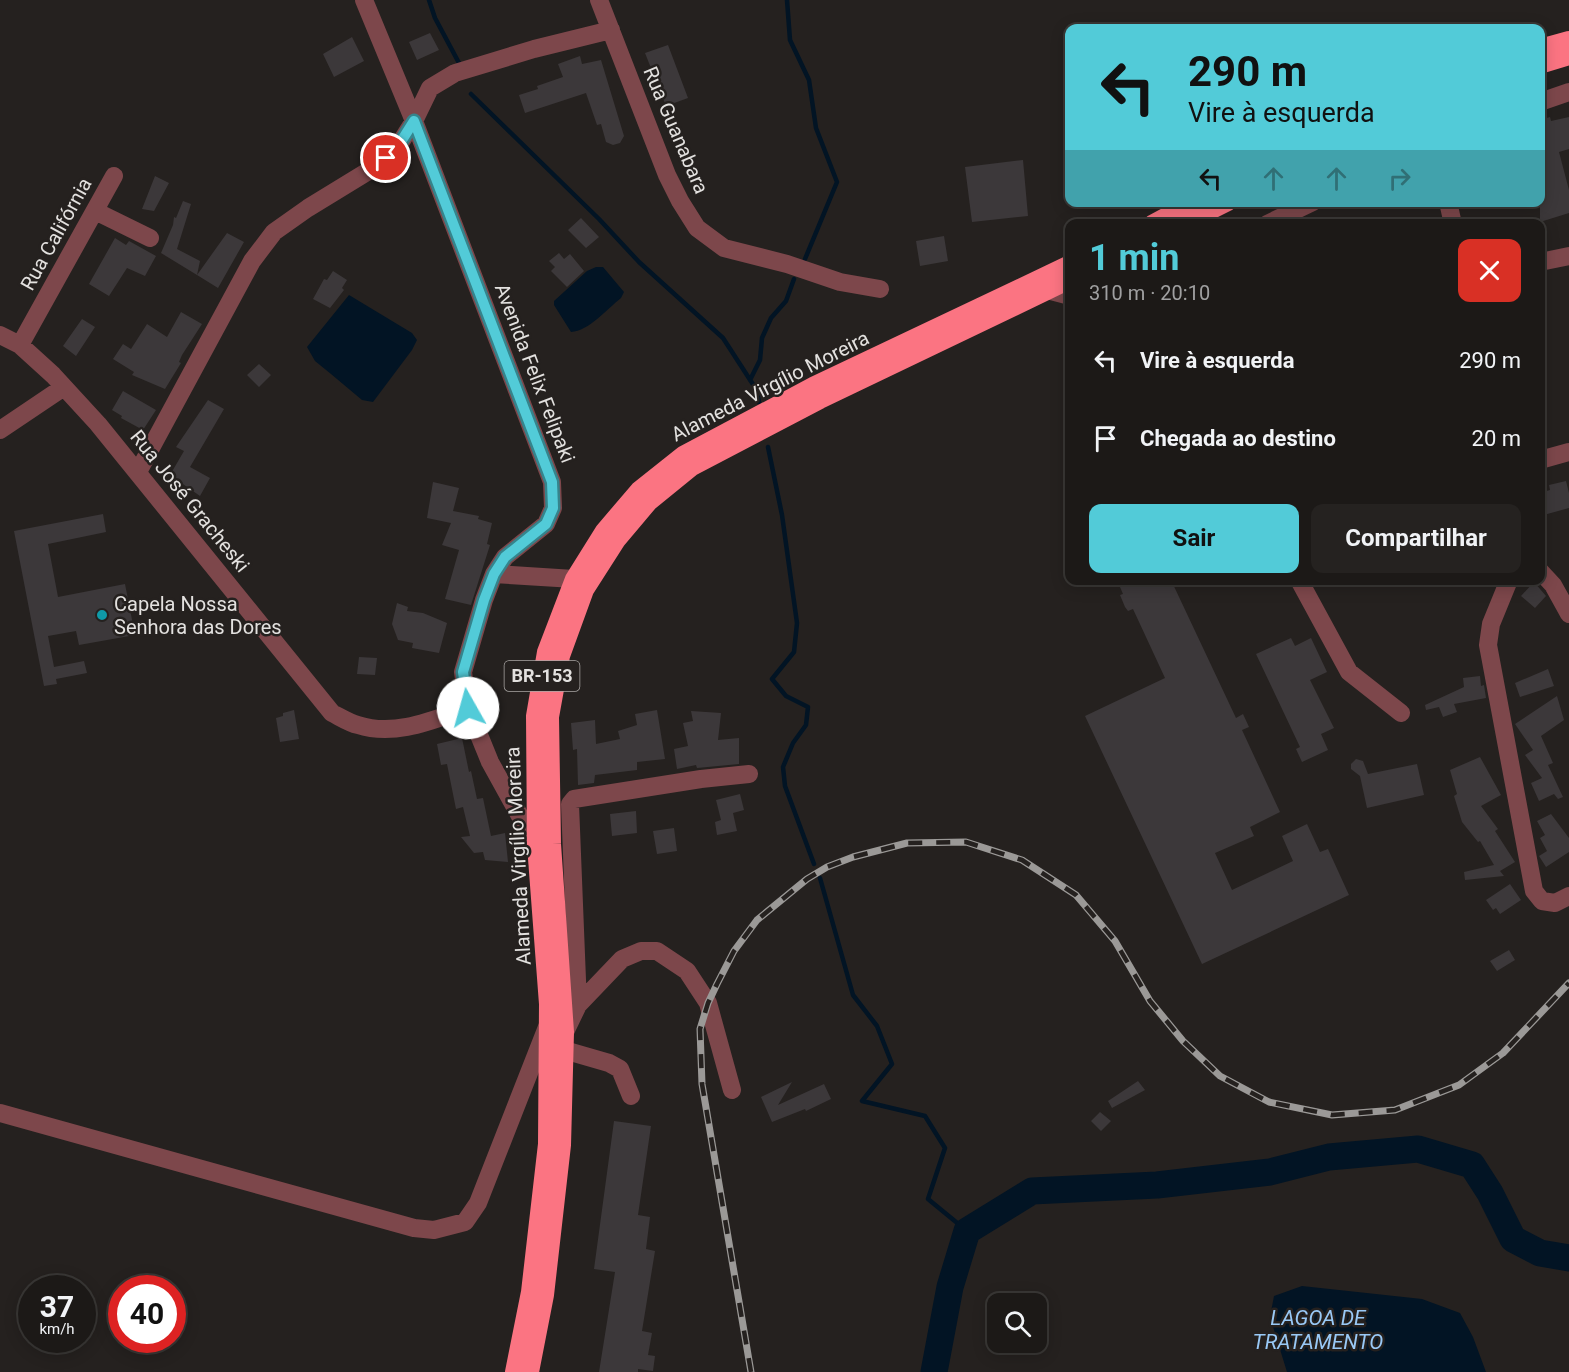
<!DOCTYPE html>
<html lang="pt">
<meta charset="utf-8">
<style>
:root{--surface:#1c1917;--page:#252220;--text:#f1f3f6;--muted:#a0a0a1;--line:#3a3836;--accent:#52cbd8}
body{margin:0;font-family:Roboto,sans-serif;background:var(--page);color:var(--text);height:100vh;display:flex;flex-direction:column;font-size:22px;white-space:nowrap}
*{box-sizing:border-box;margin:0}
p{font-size:20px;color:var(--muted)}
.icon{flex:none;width:33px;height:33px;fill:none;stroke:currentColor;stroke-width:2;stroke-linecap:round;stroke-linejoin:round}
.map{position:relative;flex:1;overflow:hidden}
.side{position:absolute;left:1065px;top:219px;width:480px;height:366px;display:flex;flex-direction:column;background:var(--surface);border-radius:12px;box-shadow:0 3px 15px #0003,0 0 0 2px var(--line)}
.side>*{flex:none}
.top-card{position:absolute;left:1065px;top:24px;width:480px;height:183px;border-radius:12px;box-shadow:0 3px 15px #0003,0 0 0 2px var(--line);background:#52cbd8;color:#111;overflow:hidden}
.buttons{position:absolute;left:987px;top:1293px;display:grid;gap:12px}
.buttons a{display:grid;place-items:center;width:60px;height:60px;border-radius:12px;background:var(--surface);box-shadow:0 3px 15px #0003,0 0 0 2px var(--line);font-size:30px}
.speed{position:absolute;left:18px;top:1275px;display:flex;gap:12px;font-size:30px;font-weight:700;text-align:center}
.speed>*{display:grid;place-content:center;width:78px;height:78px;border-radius:50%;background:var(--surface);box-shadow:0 3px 15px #0003,0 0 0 2px var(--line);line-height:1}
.speed small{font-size:15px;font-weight:400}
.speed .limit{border:9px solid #d22;background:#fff;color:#111}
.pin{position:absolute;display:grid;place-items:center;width:51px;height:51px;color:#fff;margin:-26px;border:3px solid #fff;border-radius:50%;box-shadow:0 2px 6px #0007}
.me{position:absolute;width:66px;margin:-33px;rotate:353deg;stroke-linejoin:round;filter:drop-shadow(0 0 4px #0008)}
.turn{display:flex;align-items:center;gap:21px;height:126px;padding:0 24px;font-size:27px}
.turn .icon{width:78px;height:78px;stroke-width:2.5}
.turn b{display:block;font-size:42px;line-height:51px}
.lanes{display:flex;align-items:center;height:57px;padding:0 24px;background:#0003;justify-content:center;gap:30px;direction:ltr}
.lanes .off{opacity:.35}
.round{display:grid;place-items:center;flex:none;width:63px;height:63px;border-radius:12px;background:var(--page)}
.head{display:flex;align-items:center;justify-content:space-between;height:102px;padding:0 24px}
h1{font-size:36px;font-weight:700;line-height:45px;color:var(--accent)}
.button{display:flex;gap:12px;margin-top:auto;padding:12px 24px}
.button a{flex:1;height:69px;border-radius:12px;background:var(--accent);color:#111;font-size:24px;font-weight:700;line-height:69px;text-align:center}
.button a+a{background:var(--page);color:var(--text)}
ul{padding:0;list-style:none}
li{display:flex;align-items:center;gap:18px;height:78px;padding:0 24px}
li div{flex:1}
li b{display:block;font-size:22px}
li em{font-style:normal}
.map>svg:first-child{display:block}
.water{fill:#021424}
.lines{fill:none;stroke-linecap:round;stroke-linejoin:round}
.stream{stroke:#021424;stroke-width:4.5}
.river{stroke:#021424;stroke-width:27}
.building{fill:#3c383a}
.minor{stroke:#7d474b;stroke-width:18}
.highway{stroke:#fb7482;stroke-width:18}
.rail-casing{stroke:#9b9997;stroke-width:7}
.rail{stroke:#25211f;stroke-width:4.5;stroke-dasharray:14;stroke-linecap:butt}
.route-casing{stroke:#35848c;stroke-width:15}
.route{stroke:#52cbd8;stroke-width:10}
.culture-dot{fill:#0f9aa8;stroke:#25211f;stroke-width:2}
.labels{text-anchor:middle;stroke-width:5;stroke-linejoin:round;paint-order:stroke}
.shield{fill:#25211f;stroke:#aaa7a5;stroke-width:1.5}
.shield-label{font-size:18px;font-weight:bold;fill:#e3e1df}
.street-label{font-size:20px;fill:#e3e1df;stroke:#25211f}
.poi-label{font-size:20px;fill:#e3e1df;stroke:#25211f;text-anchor:start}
.water-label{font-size:21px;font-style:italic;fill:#99c9f6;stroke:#25211f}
</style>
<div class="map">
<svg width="1569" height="1372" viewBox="0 0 1569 1372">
<rect width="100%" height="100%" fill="#25211f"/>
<path class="water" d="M 596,267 L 603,267 L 624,292 L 621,298 C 607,309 589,331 571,332 L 554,305 L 554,301 L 587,271 Z
M 349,295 L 412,333 L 417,340 L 412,350 L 373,402 L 362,400 L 331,374 L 315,361 L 307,347 Z
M 1302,1286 L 1422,1299 L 1460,1313 L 1473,1337 L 1486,1372 L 1287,1372 L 1270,1317 L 1274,1296 Z"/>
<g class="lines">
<path class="stream" d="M 429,0 L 435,18 L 459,63
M 787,0 L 790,40 L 809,80 L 816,128 L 837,182 L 805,259
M 471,94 L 599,219 L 639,262 L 723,338 L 756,389 L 759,402
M 750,380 L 760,360 L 762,338 L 771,318 L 786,301 L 794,279
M 768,447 L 782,515 L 797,623 L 794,652 L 772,679 L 786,696 L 808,707 L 806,725 L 793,743 L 783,767 L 785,786 L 814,864
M 820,878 L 853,995 L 877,1026 L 892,1064 L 862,1101 L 925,1116 L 945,1148 L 928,1199 L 967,1231"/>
<path class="river" d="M 934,1372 L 950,1287 L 967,1231 L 1032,1191 L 1157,1185 L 1270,1172 L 1329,1157 L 1418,1149 L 1472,1165 L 1490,1193 L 1513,1239 L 1540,1253 L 1569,1258"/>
</g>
<path class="building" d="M 430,33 L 439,50 L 417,60 L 409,42 Z
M 352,37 L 364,61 L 334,77 L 323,54 Z
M 668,45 L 688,98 L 666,106 L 645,53 Z
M 580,56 L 582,64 L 601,60 L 624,136 L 620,143 L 613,145 L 606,142 L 601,124 L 597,125 L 586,93 L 525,113 L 519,95 L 538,89 L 537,86 L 563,77 L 558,64 Z
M 1550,117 L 1551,121 L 1569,117 L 1569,149 L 1559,152 L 1569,190 L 1569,213 L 1540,222 L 1540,120 Z
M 1023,160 L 1028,216 L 972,222 L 965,167 Z
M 155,176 L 169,183 L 154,211 L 142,209 Z
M 183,201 L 191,204 L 177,249 L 200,261 L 197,275 L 161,253 L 173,225 L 174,217 L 176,218 Z
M 581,218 L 599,237 L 586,248 L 568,230 Z
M 227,233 L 244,242 L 218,288 L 197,275 Z
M 944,236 L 948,261 L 920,266 L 916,241 Z
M 115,238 L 126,245 L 129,241 L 156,256 L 145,276 L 127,268 L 109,296 L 89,284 Z
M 559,253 L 564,259 L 570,254 L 584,271 L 567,287 L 551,271 L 555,267 L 549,261 Z
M 333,271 L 347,280 L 342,288 L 344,290 L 330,308 L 313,299 L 324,279 L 327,280 Z
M 181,312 L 202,324 L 182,355 L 179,362 L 181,363 L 165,389 L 132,375 L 134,372 L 113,359 L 123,344 L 131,349 L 147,324 L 167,337 Z
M 82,319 L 95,327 L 76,356 L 63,346 Z
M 259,364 L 271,375 L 259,387 L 247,375 Z
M 123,391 L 156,410 L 143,430 L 121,418 L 122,416 L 112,410 Z
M 208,400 L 224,409 L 190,467 L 210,478 L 200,496 L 170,475 L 184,451 L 176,447 Z
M 1566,481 L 1569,493 L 1569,508 L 1540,516 L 1540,493 L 1550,490 L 1549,485 Z
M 433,482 L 459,488 L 453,511 L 479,516 L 478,519 L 492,523 L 487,544 L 490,545 L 471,605 L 445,599 L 459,550 L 442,545 L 451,523 L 427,518 Z
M 103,514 L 106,532 L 48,544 L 58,597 L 125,584 L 135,635 L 79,645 L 76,631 L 48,636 L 54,667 L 84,661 L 87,673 L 56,679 L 57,684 L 44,686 L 14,531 Z
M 1117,580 L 1171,580 L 1236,718 L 1243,714 L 1249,727 L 1242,730 L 1280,812 L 1250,827 L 1254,836 L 1215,853 L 1232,890 L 1293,861 L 1282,836 L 1307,824 L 1320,852 L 1328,849 L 1349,895 L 1202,964 L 1085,716 L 1165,678 L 1133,609 L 1128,611 L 1125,607 L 1120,595 L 1123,594 Z
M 1534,582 L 1546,596 L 1535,608 L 1521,596 Z
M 397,603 L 408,607 L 407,611 L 423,613 L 447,623 L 439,653 L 412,648 L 413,643 L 398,640 L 392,624 Z
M 1291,638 L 1295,646 L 1311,638 L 1327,672 L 1310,680 L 1334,728 L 1321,734 L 1328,750 L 1302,762 L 1296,749 L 1300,747 L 1256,654 Z
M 359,657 L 377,658 L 375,675 L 357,674 Z
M 1548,669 L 1554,686 L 1520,697 L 1515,683 Z
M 1480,676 L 1481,686 L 1484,685 L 1486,698 L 1454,704 L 1457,712 L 1443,717 L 1439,707 L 1426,710 L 1425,705 L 1464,687 L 1463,678 Z
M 1557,696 L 1564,720 L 1541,736 L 1553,763 L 1548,765 L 1563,797 L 1558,799 L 1554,794 L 1539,801 L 1531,783 L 1542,778 L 1525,755 L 1533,750 L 1515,724 Z
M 294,710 L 299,739 L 280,742 L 276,718 L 283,716 L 283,713 Z
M 657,710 L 665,759 L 637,762 L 637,770 L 595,775 L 594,783 L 578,785 L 577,749 L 573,750 L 571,723 L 595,720 L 596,744 L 620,739 L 618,731 L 637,725 L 635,714 Z
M 691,711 L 721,713 L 718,740 L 739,738 L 739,764 L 697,768 L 696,765 L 677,769 L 674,749 L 688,746 L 683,723 L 693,721 Z
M 462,738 L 469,772 L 471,771 L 477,799 L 483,798 L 491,836 L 505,833 L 508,862 L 485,860 L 483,852 L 474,853 L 461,837 L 470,836 L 463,807 L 456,809 L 447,764 L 441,765 L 437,744 Z
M 1480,757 L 1501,795 L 1481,806 L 1498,829 L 1495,831 L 1515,862 L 1500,871 L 1504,876 L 1465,880 L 1464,872 L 1494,865 L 1480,841 L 1478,842 L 1462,822 L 1454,796 L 1457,794 L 1450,770 Z
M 1356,759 L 1363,761 L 1368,774 L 1417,764 L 1424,795 L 1367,808 L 1360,776 L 1351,769 L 1351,764 Z
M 740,794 L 744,810 L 733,813 L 737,831 L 717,835 L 715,822 L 721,820 L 716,800 Z
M 636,811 L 637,833 L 612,836 L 610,814 Z
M 1551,814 L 1569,838 L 1569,852 L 1546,867 L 1539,856 L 1547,851 L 1540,838 L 1545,835 L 1537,821 Z
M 674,828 L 677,851 L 657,854 L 653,831 Z
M 1510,884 L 1521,900 L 1500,914 L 1496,908 L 1493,910 L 1486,900 Z
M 1509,950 L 1515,960 L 1497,971 L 1490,961 Z
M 1138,1081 L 1145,1090 L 1112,1108 L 1108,1101 Z
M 792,1082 L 778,1105 L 824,1084 L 831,1099 L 806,1111 L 805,1109 L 772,1122 L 761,1097 Z
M 1100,1112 L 1111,1121 L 1101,1131 L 1091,1121 Z
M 614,1121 L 651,1126 L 638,1215 L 650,1217 L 646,1249 L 655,1251 L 642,1331 L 652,1333 L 648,1355 L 655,1356 L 653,1371 L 638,1369 L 638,1372 L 599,1372 L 615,1272 L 594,1269 Z"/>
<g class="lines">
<path class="minor" d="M 364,0 L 414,121 L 552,482 L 553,508 L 546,524 L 505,557 L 494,574 L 484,600 L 463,672 L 468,708 L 490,762 L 536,845
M 599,0 L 667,175 L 680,201 L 697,228 L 724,248 L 787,264 L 840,282 L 880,289
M 1540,102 L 1569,92
M 1448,202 L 1453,224
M 95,211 L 150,238
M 1267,224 L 1313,202
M 1540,262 L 1569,256
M 1047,290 L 1070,296
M 0,335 L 20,345 L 53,375 L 98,424 L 332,713 C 340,717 349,723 358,725 C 395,737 433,720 468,708
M 20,345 L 114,176
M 0,430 L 64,387
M 1540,460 L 1569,452
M 138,472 L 252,261 L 274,232 L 308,208 L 375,167 L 397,148 L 414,121 L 430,88 L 455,73 L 534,49 L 611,30
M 1540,571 L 1553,585 L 1569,614
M 494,574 L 574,579
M 1299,580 L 1349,672 L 1401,713
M 1509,580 L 1491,624 L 1488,645 L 1534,891 L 1542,901 L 1555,903 L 1569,896
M 578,1005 L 622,959 L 641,951 L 657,951 L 687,971 L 708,1003 L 732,1090
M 565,1032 L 578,1005 L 570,804 L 574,799 L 701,779 L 749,774
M 564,1050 L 609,1063 L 620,1069 L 631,1096
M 0,1113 L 414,1228 L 434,1230 L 465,1222 L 478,1203 L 547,1027"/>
<path class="highway" d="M 1540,48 L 1569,40
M 1540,65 L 1569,56
M 1152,224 L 1193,202
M 1184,224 L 1228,202
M 514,1372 L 530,1292 L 547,1144 L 548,1004 L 536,845 L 535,716 L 546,652 L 574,579 L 604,531 L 639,490 L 683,455 L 813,386 L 1070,264
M 530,1372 L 545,1295 L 562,1145 L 565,1032 L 552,844 L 550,717 L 561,656 L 585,590 L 617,540 L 649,502 L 692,467 L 820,400 L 1070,280"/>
<defs>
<path id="rail" d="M 751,1372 L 702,1084 L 700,1029 L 708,1003 L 717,984 L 734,951 L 757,920 L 807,879 L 827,867 L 853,857 L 907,843 L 966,842 L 1022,860 L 1076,895 L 1115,941 L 1150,1001 L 1183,1041 L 1220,1076 L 1269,1102 L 1332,1115 L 1395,1110 L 1459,1085 L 1503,1053 L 1569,983"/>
</defs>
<use href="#rail" class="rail-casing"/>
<use href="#rail" class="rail"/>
</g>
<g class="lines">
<defs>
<path id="route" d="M 386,158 L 397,148 L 414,121 L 552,482 L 553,508 L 546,524 L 505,557 L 494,574 L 484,600 L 463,672 L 468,708"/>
</defs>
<use href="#route" class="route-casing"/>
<use href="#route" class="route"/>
</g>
<circle class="culture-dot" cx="102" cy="615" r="6"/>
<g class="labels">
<rect class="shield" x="504.5" y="661" width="75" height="30" rx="4.5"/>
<g class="shield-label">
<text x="542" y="682">BR-153</text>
</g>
<g class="street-label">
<text transform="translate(676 130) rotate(67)" y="7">Rua Guanabara</text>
<text transform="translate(56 234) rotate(-61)" y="7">Rua Califórnia</text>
<text transform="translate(535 373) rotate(69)" y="7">Avenida Felix Felipaki</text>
<text transform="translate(770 386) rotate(-27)" y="7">Alameda Virgílio Moreira</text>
<text transform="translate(190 501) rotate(51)" y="7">Rua José Gracheski</text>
<text transform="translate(518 856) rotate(-93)" y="7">Alameda Virgílio Moreira</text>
</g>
<g class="poi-label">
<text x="114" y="611">Capela Nossa<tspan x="114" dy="23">Senhora das Dores</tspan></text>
</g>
<g class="water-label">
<text x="1318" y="1325">LAGOA DE<tspan x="1318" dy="24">TRATAMENTO</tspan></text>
</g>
</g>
</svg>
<div class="buttons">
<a><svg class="icon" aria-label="search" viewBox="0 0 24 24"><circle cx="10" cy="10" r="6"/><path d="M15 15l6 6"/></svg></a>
</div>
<div class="speed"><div>37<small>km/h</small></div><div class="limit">40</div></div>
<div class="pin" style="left:386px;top:158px;background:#d93025"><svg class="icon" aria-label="arrive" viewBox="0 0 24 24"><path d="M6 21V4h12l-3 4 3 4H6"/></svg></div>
<svg class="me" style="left:468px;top:708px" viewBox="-20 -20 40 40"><circle r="19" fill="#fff"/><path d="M0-13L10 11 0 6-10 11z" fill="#52cbd8"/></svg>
<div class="top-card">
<div class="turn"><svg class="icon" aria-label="left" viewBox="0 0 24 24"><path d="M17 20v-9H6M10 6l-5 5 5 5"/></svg><div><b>290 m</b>Vire à esquerda</div></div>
<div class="lanes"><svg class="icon" aria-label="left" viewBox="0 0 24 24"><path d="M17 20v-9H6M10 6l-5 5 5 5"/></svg><svg class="icon off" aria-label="ahead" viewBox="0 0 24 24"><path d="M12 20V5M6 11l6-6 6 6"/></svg><svg class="icon off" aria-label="ahead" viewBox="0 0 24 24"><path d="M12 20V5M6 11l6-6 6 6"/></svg><svg class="icon off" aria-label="right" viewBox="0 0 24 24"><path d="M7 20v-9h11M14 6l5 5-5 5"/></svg></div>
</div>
<section class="side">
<div class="head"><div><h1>1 min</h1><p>310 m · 20:10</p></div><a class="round" style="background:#d93025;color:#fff"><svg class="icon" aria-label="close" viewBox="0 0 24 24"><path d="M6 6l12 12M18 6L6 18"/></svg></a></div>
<ul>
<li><svg class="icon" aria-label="left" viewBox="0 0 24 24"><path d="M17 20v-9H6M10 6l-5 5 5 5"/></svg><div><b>Vire à esquerda</b></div><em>290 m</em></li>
<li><svg class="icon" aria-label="arrive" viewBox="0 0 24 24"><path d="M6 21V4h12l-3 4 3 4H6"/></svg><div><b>Chegada ao destino</b></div><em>20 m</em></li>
</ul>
<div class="button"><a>Sair</a><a>Compartilhar</a></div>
</section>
</div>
